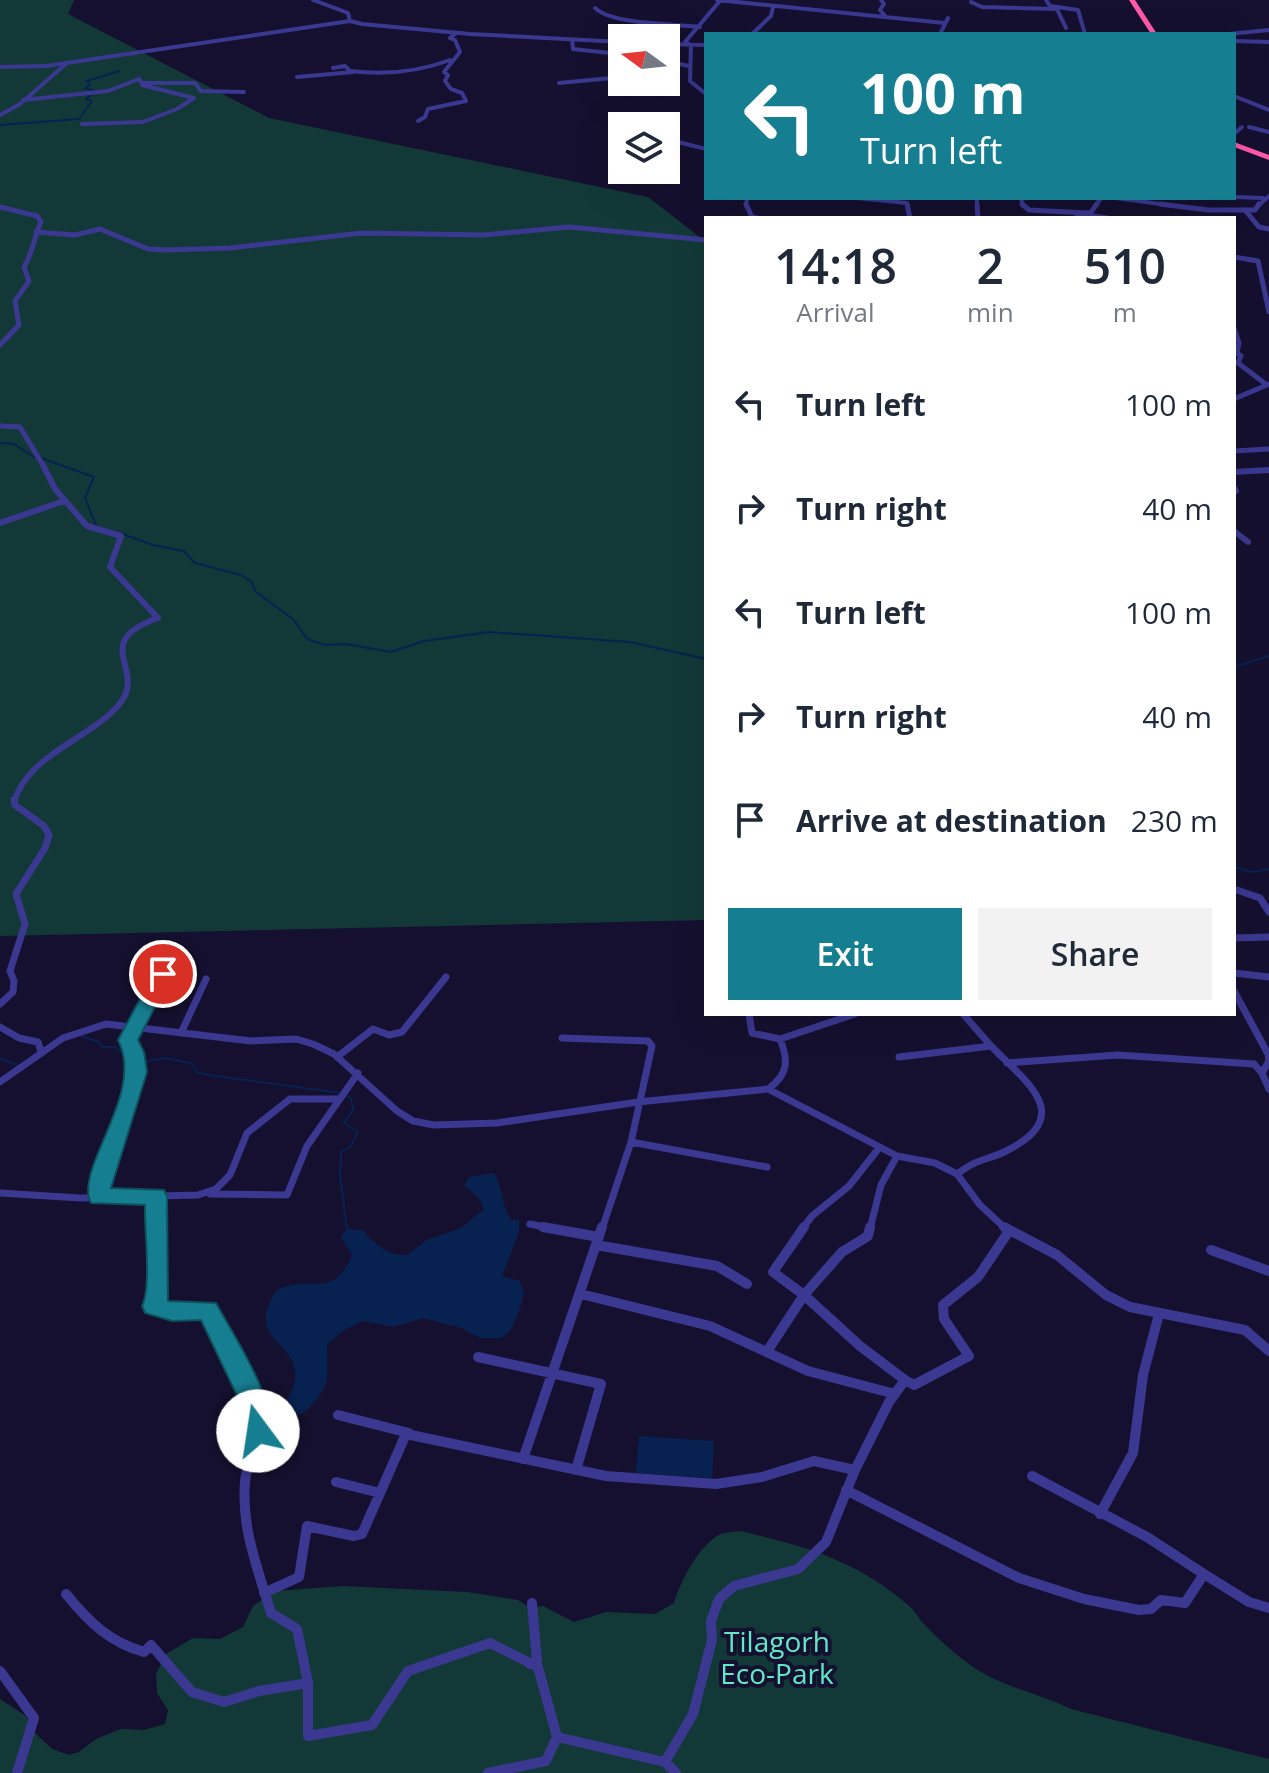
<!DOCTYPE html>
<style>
:root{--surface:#fff;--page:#f2f2f3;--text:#1f2937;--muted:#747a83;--accent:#167e91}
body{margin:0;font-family:"Open Sans",sans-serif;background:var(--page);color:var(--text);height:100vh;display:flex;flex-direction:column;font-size:30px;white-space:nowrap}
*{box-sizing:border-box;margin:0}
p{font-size:26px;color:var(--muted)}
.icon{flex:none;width:44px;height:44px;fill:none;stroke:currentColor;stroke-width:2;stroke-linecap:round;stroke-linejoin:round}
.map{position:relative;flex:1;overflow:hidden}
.panel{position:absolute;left:704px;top:216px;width:532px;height:800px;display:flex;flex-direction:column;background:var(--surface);border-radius:0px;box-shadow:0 8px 32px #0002}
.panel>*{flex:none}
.guide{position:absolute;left:704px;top:32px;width:532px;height:168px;border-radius:0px;box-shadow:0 8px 32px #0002;background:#167e91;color:#fff;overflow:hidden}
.needle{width:52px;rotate:285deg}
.buttons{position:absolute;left:608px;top:24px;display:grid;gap:16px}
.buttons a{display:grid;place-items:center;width:72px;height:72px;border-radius:0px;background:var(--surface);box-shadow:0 8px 32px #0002;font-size:40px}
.pin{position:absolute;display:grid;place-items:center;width:68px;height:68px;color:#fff;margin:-34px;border:4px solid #fff;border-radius:50%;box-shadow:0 2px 8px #0007}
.me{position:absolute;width:88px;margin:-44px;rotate:346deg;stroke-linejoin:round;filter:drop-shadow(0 0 6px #0008)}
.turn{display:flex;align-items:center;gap:28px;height:168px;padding:0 24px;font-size:36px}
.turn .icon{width:104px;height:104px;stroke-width:2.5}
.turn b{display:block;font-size:56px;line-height:68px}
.eta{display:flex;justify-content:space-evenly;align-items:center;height:136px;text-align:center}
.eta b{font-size:48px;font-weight:600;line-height:56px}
.cta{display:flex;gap:16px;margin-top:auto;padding:16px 24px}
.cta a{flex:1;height:92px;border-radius:0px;background:var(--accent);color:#fff;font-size:32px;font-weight:600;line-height:92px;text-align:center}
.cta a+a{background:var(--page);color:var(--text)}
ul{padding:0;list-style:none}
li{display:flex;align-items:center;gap:24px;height:104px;padding:0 24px}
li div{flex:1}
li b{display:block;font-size:30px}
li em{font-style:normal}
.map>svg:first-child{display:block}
.green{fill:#123938}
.water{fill:#072251}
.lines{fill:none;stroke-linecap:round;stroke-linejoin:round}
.stream{stroke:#072251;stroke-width:2}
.street-far4{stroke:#3b3891;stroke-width:4}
.street-far3{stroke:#3b3891;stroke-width:5}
.street-far2{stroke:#3b3891;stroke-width:6}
.street-far1{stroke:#3b3891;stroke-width:7}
.street{stroke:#3b3891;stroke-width:10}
.highway{fill:#ff59a8;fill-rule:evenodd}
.route{fill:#167e91;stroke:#0e525e;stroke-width:2}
.labels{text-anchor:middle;stroke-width:8;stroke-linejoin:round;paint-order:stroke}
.near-park-label{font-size:28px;fill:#5fe9c7;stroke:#15102f}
</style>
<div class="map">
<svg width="1269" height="1773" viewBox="0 0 1269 1773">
<rect width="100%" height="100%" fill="#15102f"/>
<path class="green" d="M 0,0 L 74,0 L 68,14 L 269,118 L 648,197 L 706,242 L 706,920 L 0,936 Z
M 741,1531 C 806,1547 856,1560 908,1605 C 915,1610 918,1618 924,1624 C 931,1632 956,1655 965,1661 C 998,1687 1035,1691 1071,1709 L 1269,1759 L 1269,1773 L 0,1773 L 0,1699 L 26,1716 L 36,1734 L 52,1749 L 69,1755 L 79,1752 L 96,1739 L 121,1729 L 144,1730 L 165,1724 L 168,1710 L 157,1693 L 156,1674 L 166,1654 L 193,1638 L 220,1639 L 243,1627 L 253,1606 L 275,1591 L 343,1586 L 467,1592 L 518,1600 L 530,1608 L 543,1606 L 574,1622 L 606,1612 L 655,1614 L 674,1603 C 680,1582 700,1543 721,1534 C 727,1532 735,1532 741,1531 Z"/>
<path class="water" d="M 494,1173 C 503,1187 501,1208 512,1220 L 519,1219 L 519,1232 L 502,1276 L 520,1281 L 524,1294 L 519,1311 L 511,1330 L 501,1338 L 480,1338 L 461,1328 L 423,1318 L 393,1327 L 363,1321 L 346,1329 L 327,1344 C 328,1381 331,1388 302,1414 L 286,1414 L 285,1404 C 288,1396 294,1390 295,1381 C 301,1340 243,1343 276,1291 C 308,1272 332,1303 352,1255 L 341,1237 L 347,1229 L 363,1230 C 376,1245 386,1255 407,1255 L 427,1240 L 461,1228 L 484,1209 L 478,1197 L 464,1186 L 469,1177 Z
M 639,1436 L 714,1441 L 712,1478 L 636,1473 Z"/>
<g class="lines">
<path class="stream" d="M 0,125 L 79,119 L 92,101 L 86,99 L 96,91 L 85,88 L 90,85 L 87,81 L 119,71
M 0,443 L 14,444 L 34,457
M 41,458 L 94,477 L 85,498 L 96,525
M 117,532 L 153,545 L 184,551 L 195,563 L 241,575 L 252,582 L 255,591 L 294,620 L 307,639 L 325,645 L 346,644 L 391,652 L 424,641 L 489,632 L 630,642 L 706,659
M 1234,667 L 1269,656
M 1234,867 L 1252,872 L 1269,869
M 81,1036 L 99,1042 L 102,1047 L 115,1047 L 130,1059
M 0,1059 L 18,1065
M 139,1062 L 166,1058 L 193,1064 L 197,1072 L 209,1075 L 341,1093
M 347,1229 L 340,1175 L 341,1152 L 351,1146 L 358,1132 L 344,1123 L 353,1110 L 351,1098 L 347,1096"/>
<path class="street-far4" d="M 313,0 L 348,13 L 350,21 L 362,24 L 470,34 L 622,42
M 717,0 L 944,23
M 881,0 L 884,4 L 880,10 L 886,17
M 1046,0 L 1050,6 L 1078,10 L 1085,34
M 971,2 L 982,7 L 1057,9
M 1056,7 L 1066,28
M 595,8 C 614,25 669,23 700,27
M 752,34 L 771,16 L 773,7
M 940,34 L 948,18
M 1229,34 L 1269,30
M 572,40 L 573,49 L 619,54 L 622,51
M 1234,41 L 1269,42
M 666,44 L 706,45
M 666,61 L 689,66
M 0,67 L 46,66 L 350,21
M 333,68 L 345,66 L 350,71 C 384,75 418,72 450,60
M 297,77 L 353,72
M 559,83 L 622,77
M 706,94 L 690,81 L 691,45 L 685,42 L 719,2
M 1234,96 L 1269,110
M 23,100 L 108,91 L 139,79 L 142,83 L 195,83 L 201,91 L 244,92
M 0,115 L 20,104 L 67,63
M 418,121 L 425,117 L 428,109 L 466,101 L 462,93 L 451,89 L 445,81 L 448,75 L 444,72 L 460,52 L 455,40 L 450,38 L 456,33
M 82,124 L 143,122 L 177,109 L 194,98 L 142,85
M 1249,127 L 1269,132
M 1234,134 L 1242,127
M 666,139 L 706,149
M 1234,197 L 1263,198
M 857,198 L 907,203 L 908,206
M 977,198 L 977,206
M 1021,198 L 1023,206
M 1116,198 L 1175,206
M 746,206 L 747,198
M 1095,206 L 1101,198
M 1258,206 L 1269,196"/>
<path class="street-far3" d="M 746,204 L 752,217 L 757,218
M 907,204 L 910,218
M 977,204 L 978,218
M 1022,204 L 1029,210 L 1088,213
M 1160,204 L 1208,210 L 1255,210 L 1259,204
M 0,207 L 37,216 L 41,222 C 34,238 33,252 24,267 L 29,281 L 15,301 L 19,325 L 0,345
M 1245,210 L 1259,227 L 1269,229
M 1086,215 L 1108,218
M 1074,218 L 1091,212 L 1097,204
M 36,232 L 75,235 L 100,229 L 148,249 L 165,250 L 230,248 L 362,233 L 483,235 L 569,227 L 706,240
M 1234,257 L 1258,261 L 1269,312
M 1234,328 L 1239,343 L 1237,353 L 1241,356 L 1238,363 L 1267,385
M 1234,399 L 1269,384
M 0,426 L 20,427 L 44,467
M 1234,451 L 1269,449"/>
<path class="street-far2" d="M 1234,472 L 1269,470
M 1234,487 L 1236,491
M 0,523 L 64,501
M 1234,531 L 1248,542
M 14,802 C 28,755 87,740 118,706 C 150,670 87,643 158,618 L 110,567 L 121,536 L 87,526 L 55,489 L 43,465"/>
<path class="street-far1" d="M 1234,889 L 1260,898 L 1269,912
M 1234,938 L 1269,937
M 1234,973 L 1269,977
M 1234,991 L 1268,1054 L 1269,1061 L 1262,1073 L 1269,1089
M 0,1004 L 13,992 L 14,981 L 10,971 L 25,924 L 16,894 L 45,848 L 49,835 L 44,826 L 15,805 L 14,800
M 749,1014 L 752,1033 L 780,1039
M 963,1014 L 991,1046
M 0,1027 L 19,1038 L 38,1042 L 41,1052
M 181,1033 L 206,979
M 562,1038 L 648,1041 L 652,1046 L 631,1142 L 602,1229
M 337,1057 L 373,1029 L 389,1035 L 402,1032 L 446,977
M 899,1057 L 991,1046 C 1026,1082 1077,1116 1006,1151 C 986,1161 978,1158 957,1174
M 1007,1063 L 1118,1055 L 1254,1064 L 1262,1073
M 0,1082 L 63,1038 L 106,1024 L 251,1041 L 296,1039 L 313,1044 L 334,1054 L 397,1111 L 413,1121 L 434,1125 L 497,1123 L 638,1102 L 768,1089 L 897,1156 L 935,1163 L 957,1174 L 980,1205 L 1006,1229
M 768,1089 C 788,1075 789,1061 780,1039 L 855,1014
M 631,1142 L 767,1167
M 0,1193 L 80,1198 L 156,1196 L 155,1229
M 210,1194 L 287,1195 L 307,1146 L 358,1073
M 156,1196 L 198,1195 L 216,1189 L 230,1175 L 247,1133 L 290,1099 L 338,1099
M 99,1197 C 101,1187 102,1176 105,1166 C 119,1126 149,1082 128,1040 L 163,974
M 530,1224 L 554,1229
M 802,1229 L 812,1216 L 849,1186 L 879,1148
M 870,1229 L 881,1185 L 897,1156"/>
<path class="street" d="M 543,1227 L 599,1237
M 1004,1227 L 1057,1255 L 1106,1295 L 1130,1307 L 1245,1330 L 1269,1351
M 596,1245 L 717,1266 L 747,1284
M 1211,1250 L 1269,1271
M 581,1294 L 710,1326 L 808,1371 L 895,1394
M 768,1350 L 804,1295 L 773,1272 L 804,1227
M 478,1357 L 601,1384 L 576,1470
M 905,1380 L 914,1385 L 969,1356 L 944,1319 L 943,1305 L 978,1277 L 1009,1231
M 338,1415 L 409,1433
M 523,1459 L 602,1227
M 1032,1476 L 1147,1537 L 1204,1574
M 336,1482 L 380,1493
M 846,1490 L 1019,1578 L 1084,1599 L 1139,1610 L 1151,1609 L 1161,1600 L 1185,1603 L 1204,1574 L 1249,1602 L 1269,1608
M 1100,1514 L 1133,1453 L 1143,1375 L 1159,1314
M 264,1593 L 299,1577 L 307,1526 L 354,1536 L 362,1534 L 406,1434 L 606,1476 L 716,1484 L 762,1477 L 814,1461 L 855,1470
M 66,1594 C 89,1622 109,1642 144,1652 L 151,1645 L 192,1692 L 224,1702 L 259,1691 L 308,1683 L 297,1629 L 271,1613 C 258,1569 241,1528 245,1482 C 247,1459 260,1439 257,1416 C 253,1383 223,1339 208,1310 L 172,1311 L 153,1306 L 159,1297 L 155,1227
M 530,1664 L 537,1661 L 532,1603
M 0,1671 L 34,1718 L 17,1773
M 308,1683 L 308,1736 L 372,1725 L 408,1671 L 490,1643 L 538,1667 L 557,1737
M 488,1773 L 546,1761 L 557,1737 L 665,1762
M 676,1773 L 665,1762 L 693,1714 L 712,1640 L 711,1621 L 719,1599 L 734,1586 L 798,1569 L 826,1542 L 855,1470 L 889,1402 L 905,1380 L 860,1346 L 804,1295 L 842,1252 L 868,1236 L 870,1227"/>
<path class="highway" d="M 1129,0 L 1135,0 L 1157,34 L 1151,34 Z
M 1234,142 L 1269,155 L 1269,160 L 1234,147 Z"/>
</g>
<path class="route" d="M 163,967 L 172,974 L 138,1040 L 144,1052 L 147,1072 L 111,1188 L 164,1190 L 167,1196 L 168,1301 L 216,1303 C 232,1333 282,1407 267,1438 L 258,1441 L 250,1438 L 245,1412 L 201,1320 L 172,1321 L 145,1313 L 142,1306 C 152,1286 144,1231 145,1205 L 91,1203 C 73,1169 146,1094 118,1040 L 156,969 Z"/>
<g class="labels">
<g class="near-park-label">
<text x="777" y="1652">Tilagorh<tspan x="777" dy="32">Eco-Park</tspan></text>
</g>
</g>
</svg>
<div class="buttons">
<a><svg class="needle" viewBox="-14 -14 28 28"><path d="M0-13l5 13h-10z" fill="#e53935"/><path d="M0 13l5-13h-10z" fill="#747a83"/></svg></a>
<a><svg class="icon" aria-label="layers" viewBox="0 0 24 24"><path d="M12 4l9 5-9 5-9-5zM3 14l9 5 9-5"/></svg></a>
</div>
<div class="pin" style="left:163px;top:974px;background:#d93025"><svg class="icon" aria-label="arrive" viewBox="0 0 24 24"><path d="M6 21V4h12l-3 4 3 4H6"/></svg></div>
<svg class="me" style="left:258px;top:1431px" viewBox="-20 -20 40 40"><circle r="19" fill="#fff"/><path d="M0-13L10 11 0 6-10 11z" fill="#167e91"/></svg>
<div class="guide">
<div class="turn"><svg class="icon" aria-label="left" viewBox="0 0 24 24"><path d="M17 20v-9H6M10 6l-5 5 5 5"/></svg><div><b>100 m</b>Turn left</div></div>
</div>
<section class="panel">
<div class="eta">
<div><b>14:18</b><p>Arrival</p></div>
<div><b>2</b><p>min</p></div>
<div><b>510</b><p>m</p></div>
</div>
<ul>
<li><svg class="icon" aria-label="left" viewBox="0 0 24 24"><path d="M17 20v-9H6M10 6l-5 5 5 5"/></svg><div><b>Turn left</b></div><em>100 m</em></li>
<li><svg class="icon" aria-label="right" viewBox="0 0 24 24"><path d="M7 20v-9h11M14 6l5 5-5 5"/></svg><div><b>Turn right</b></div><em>40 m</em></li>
<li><svg class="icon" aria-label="left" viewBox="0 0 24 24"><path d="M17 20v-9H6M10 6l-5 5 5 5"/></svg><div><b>Turn left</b></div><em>100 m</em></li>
<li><svg class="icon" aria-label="right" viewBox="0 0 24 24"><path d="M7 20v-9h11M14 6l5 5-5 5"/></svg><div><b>Turn right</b></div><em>40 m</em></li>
<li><svg class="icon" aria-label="arrive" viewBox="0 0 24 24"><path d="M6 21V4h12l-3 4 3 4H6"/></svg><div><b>Arrive at destination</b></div><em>230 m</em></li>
</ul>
<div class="cta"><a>Exit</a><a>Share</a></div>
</section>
</div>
